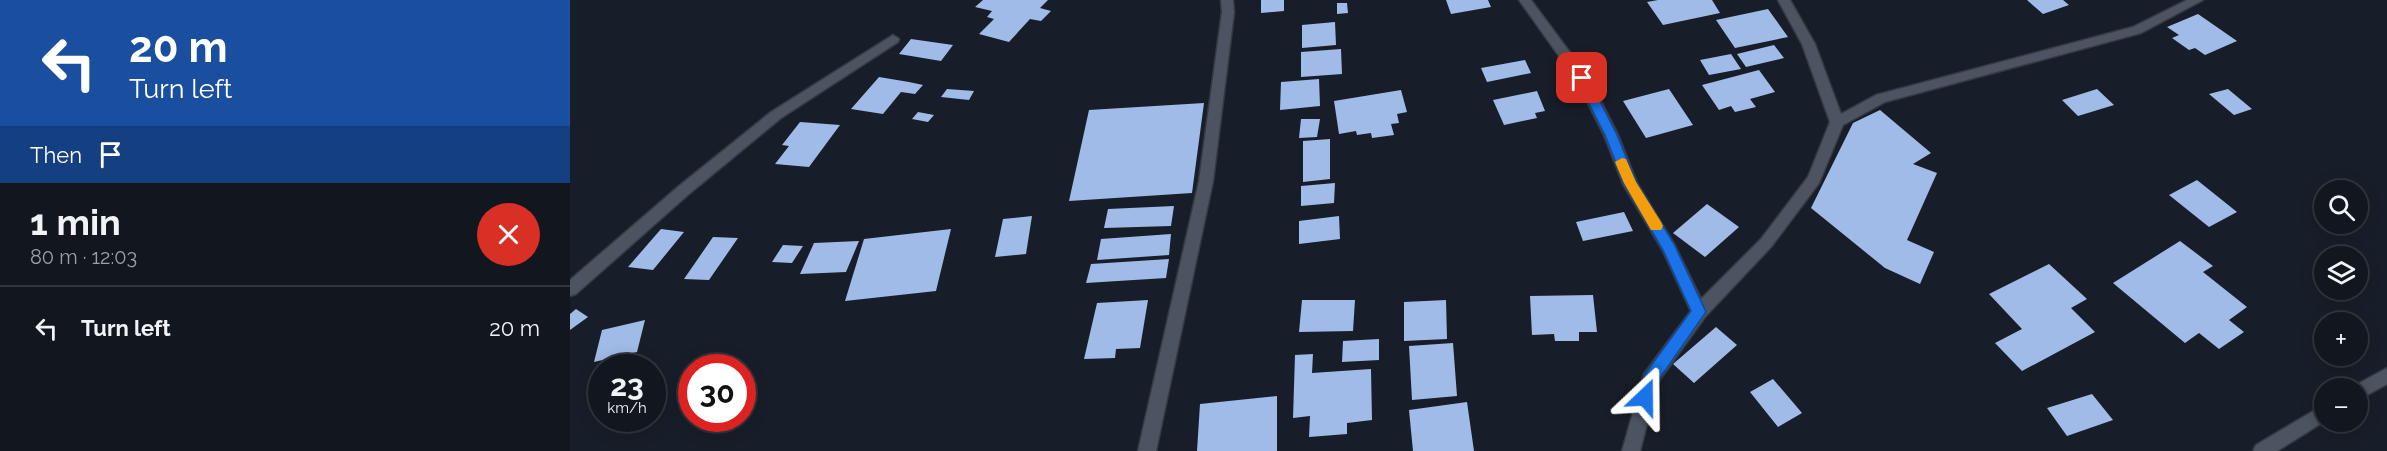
<!DOCTYPE html>
<meta charset="utf-8">
<style>
:root{--surface:#12161f;--page:#1f232c;--text:#f1f3f6;--muted:#9c9fa4;--line:#31353d}
body{margin:0;font-family:Raleway,sans-serif;background:var(--page);color:var(--text);height:100vh;display:flex;flex-direction:column;font-size:22px;white-space:nowrap}
*{box-sizing:border-box;margin:0}
p{font-size:20px;color:var(--muted)}
.icon{flex:none;width:33px;height:33px;fill:none;stroke:currentColor;stroke-width:2;stroke-linecap:round;stroke-linejoin:round}
.map{position:relative;flex:1;overflow:hidden}
.panel{display:flex;flex-direction:column;background:var(--surface);width:570px}
.panel>*{flex:none}
.hud{background:#1a4fa0;color:#fff;overflow:hidden}
.fabs{position:absolute;left:1744px;top:180px;display:grid;gap:12px}
.fabs a{display:grid;place-items:center;width:54px;height:54px;border-radius:50%;background:var(--surface);box-shadow:0 3px 15px #0003,0 0 0 2px var(--line);font-size:30px}
.speed{position:absolute;left:18px;top:354px;display:flex;gap:12px;font-size:30px;font-weight:700;text-align:center}
.speed>*{display:grid;place-content:center;width:78px;height:78px;border-radius:50%;background:var(--surface);box-shadow:0 3px 15px #0003,0 0 0 2px var(--line);line-height:1}
.speed small{font-size:15px;font-weight:400}
.speed .limit{border:9px solid #d22;background:#fff;color:#111}
.pin{position:absolute;display:grid;place-items:center;width:51px;height:51px;color:#fff;margin:-26px;border-radius:12px;box-shadow:0 3px 9px #0006}
.me{position:absolute;width:66px;margin:-33px;rotate:23deg;stroke-linejoin:round;filter:drop-shadow(0 0 4px #0008)}
.turn{display:flex;align-items:center;gap:21px;height:126px;padding:0 30px;font-size:27px}
.turn .icon{width:78px;height:78px;stroke-width:2.5}
.turn b{display:block;font-size:42px;line-height:51px}
.then{display:flex;align-items:center;height:57px;padding:0 30px;background:#0003;gap:12px;font-size:22px}
.round{display:grid;place-items:center;flex:none;width:63px;height:63px;border-radius:32px;background:var(--page)}
.overview{display:flex;align-items:center;justify-content:space-between;height:102px;padding:0 30px}
h1{font-size:36px;font-weight:700;line-height:45px}
ul{padding:0;list-style:none}
li{display:flex;align-items:center;gap:18px;height:84px;padding:0 30px;border-top:2px solid var(--line)}
li div{flex:1}
li b{display:block;font-size:22px}
li em{font-style:normal}
main{display:flex;flex:1;min-height:0}
.map>svg:first-child{display:block}
.building{fill:#a0bbe7}
.lines{fill:none;stroke-linecap:round;stroke-linejoin:round}
.minor-casing{stroke:#353941;stroke-width:3}
.minor{fill:#4d5461;fill-rule:evenodd}
.route{fill:#1a73e8;stroke:#114b97;stroke-width:1.5}
.slow{fill:#f59e0b}
</style>
<main>
<section class="panel">
<div class="hud">
<div class="turn"><svg class="icon" aria-label="left" viewBox="0 0 24 24"><path d="M17 20v-9H6M10 6l-5 5 5 5"/></svg><div><b>20 m</b>Turn left</div></div>
<div class="then">Then<svg class="icon" aria-label="arrive" viewBox="0 0 24 24"><path d="M6 21V4h12l-3 4 3 4H6"/></svg></div>
</div>
<div class="overview"><div><h1>1 min</h1><p>80 m · 12:03</p></div><a class="round" style="background:#d93025;color:#fff"><svg class="icon" aria-label="close" viewBox="0 0 24 24"><path d="M6 6l12 12M18 6L6 18"/></svg></a></div>
<ul>
<li><svg class="icon" aria-label="left" viewBox="0 0 24 24"><path d="M17 20v-9H6M10 6l-5 5 5 5"/></svg><div><b>Turn left</b></div><em>20 m</em></li>
</ul>
</section>
<div class="map">
<svg width="1817" height="451" viewBox="0 0 1817 451">
<rect width="100%" height="100%" fill="#181e29"/>
<path class="building" d="M 413,0 L 478,0 L 470,8 L 481,11 L 471,21 L 460,19 L 439,42 L 409,34 L 424,19 L 417,17 L 422,11 L 405,7 Z
M 691,0 L 714,0 L 714,11 L 691,13 Z
M 876,0 L 918,0 L 921,7 L 881,14 Z
M 1088,0 L 1142,0 L 1150,13 L 1093,25 L 1077,2 Z
M 1457,0 L 1493,0 L 1499,5 L 1473,14 Z
M 767,3 L 777,3 L 778,13 L 767,14 Z
M 1198,9 L 1218,37 L 1165,48 L 1146,20 Z
M 1628,14 L 1667,41 L 1635,55 L 1625,48 L 1619,50 L 1602,38 L 1609,35 L 1597,27 Z
M 765,22 L 766,45 L 732,48 L 732,25 Z
M 341,39 L 383,45 L 371,61 L 329,54 Z
M 1204,45 L 1214,58 L 1176,67 L 1167,54 Z
M 771,49 L 772,74 L 731,77 L 731,52 Z
M 1161,54 L 1171,69 L 1139,75 L 1130,60 Z
M 955,60 L 961,73 L 917,82 L 911,68 Z
M 1189,70 L 1205,92 L 1180,99 L 1186,107 L 1165,112 L 1161,106 L 1149,110 L 1132,85 Z
M 309,77 L 339,82 L 353,85 L 345,94 L 331,92 L 313,114 L 281,109 Z
M 749,79 L 750,106 L 710,110 L 711,82 Z
M 377,89 L 404,91 L 399,100 L 371,97 Z
M 1099,89 L 1123,125 L 1076,138 L 1053,101 Z
M 1527,89 L 1544,105 L 1508,116 L 1492,100 Z
M 1658,89 L 1682,109 L 1664,115 L 1639,94 Z
M 831,90 L 837,112 L 827,114 L 829,123 L 821,124 L 824,135 L 802,138 L 801,133 L 787,135 L 786,131 L 769,134 L 764,101 Z
M 967,91 L 975,111 L 965,113 L 967,118 L 934,125 L 923,100 Z
M 634,103 L 622,193 L 499,201 L 519,110 Z
M 1310,110 L 1361,153 L 1343,164 L 1367,173 L 1337,240 L 1364,252 L 1350,284 L 1315,268 L 1241,208 L 1283,123 Z
M 348,112 L 364,115 L 358,122 L 342,119 Z
M 731,119 L 750,119 L 747,137 L 729,138 Z
M 230,122 L 270,125 L 239,167 L 205,164 L 219,146 L 212,145 Z
M 760,139 L 760,179 L 733,182 L 733,141 Z
M 1627,180 L 1667,212 L 1639,227 L 1599,195 Z
M 765,183 L 764,203 L 731,206 L 731,186 Z
M 1137,204 L 1169,227 L 1135,257 L 1103,233 Z
M 604,206 L 601,226 L 534,228 L 538,209 Z
M 1054,212 L 1063,231 L 1013,241 L 1006,222 Z
M 462,216 L 456,254 L 425,257 L 433,219 Z
M 769,216 L 770,239 L 729,244 L 729,221 Z
M 91,229 L 114,232 L 83,270 L 58,267 Z
M 381,229 L 366,291 L 275,301 L 294,239 Z
M 601,234 L 599,255 L 527,260 L 531,239 Z
M 143,237 L 168,238 L 139,280 L 114,279 Z
M 289,241 L 276,272 L 230,274 L 244,243 Z
M 1610,241 L 1643,266 L 1633,272 L 1677,307 L 1659,320 L 1674,332 L 1649,349 L 1629,333 L 1615,343 L 1543,283 Z
M 213,245 L 233,246 L 222,263 L 202,262 Z
M 599,259 L 596,278 L 516,283 L 521,264 Z
M 1479,264 L 1517,299 L 1501,308 L 1525,332 L 1452,371 L 1425,343 L 1452,329 L 1419,294 Z
M 1023,295 L 1027,332 L 1009,332 L 1009,341 L 985,341 L 984,334 L 962,335 L 960,296 Z
M 578,300 L 570,348 L 546,349 L 545,358 L 514,359 L 527,303 Z
M 732,300 L 785,300 L 783,331 L 729,332 Z
M 876,300 L 877,339 L 834,341 L 834,302 Z
M 6,309 L 18,317 L 0,330 L 0,314 Z
M 75,320 L 67,352 L 24,362 L 32,330 Z
M 1146,327 L 1167,345 L 1124,383 L 1103,364 Z
M 809,339 L 809,360 L 772,362 L 773,341 Z
M 883,343 L 887,396 L 842,400 L 839,346 Z
M 743,354 L 742,373 L 801,369 L 802,420 L 777,423 L 777,434 L 739,437 L 740,416 L 723,418 L 725,355 Z
M 1203,379 L 1232,413 L 1208,427 L 1180,392 Z
M 1522,394 L 1543,420 L 1497,436 L 1477,408 Z
M 707,396 L 707,451 L 627,451 L 630,404 Z
M 897,402 L 904,451 L 843,451 L 839,410 Z"/>
<g class="lines">
<defs>
<path id="minor" d="M 651,0 L 663,0 L 664,12 L 643,181 L 586,451 L 568,451 L 629,181 L 652,12 Z
M 949,0 L 961,0 L 1019,78 L 1048,135 L 1067,183 L 1104,244 L 1131,299 L 1191,239 L 1238,177 L 1260,122 L 1232,44 L 1208,0 L 1220,0 L 1245,44 L 1271,114 L 1306,95 L 1563,27 L 1617,0 L 1633,0 L 1571,33 L 1315,102 L 1273,125 L 1249,183 L 1201,247 L 1135,317 L 1088,382 L 1070,451 L 1052,451 L 1074,374 L 1121,311 L 1093,251 L 1053,184 L 1034,135 L 1006,80 Z
M 323,35 L 329,39 L 328,42 L 211,118 L 119,194 L 6,294 L 0,296 L 0,280 L 109,186 L 201,112 Z
M 1817,368 L 1817,384 L 1788,400 L 1788,388 L 1781,388 L 1782,387 Z
M 1755,404 L 1755,421 L 1707,451 L 1683,451 L 1686,445 Z"/>
</defs>
<use href="#minor" class="minor-casing"/>
<use href="#minor" class="minor"/>
</g>
<path class="route" d="M 1012,74 L 1018,78 L 1047,135 L 1066,182 L 1104,244 L 1136,312 L 1087,382 L 1081,402 L 1075,404 L 1070,402 L 1067,397 L 1075,374 L 1121,311 L 1093,250 L 1054,183 L 1035,135 L 1006,78 Z"/>
<path class="slow" d="M 1052,158 L 1056,159 L 1066,182 L 1091,222 L 1093,226 L 1091,230 L 1081,230 L 1054,183 L 1045,162 Z"/>
</svg>
<div class="fabs">
<a><svg class="icon" aria-label="search" viewBox="0 0 24 24"><circle cx="10" cy="10" r="6"/><path d="M15 15l6 6"/></svg></a>
<a><svg class="icon" aria-label="layers" viewBox="0 0 24 24"><path d="M12 4l9 5-9 5-9-5zM3 14l9 5 9-5"/></svg></a>
<a>+</a>
<a>−</a>
</div>
<div class="speed"><div>23<small>km/h</small></div><div class="limit">30</div></div>
<div class="pin" style="left:1012px;top:78px;background:#d93025"><svg class="icon" aria-label="arrive" viewBox="0 0 24 24"><path d="M6 21V4h12l-3 4 3 4H6"/></svg></div>
<svg class="me" style="left:1075px;top:397px" viewBox="-20 -20 40 40"><path d="M0-17L14 15 0 8-14 15z" fill="#1a73e8" stroke="#fff" stroke-width="4"/></svg>
</div>
</main>
